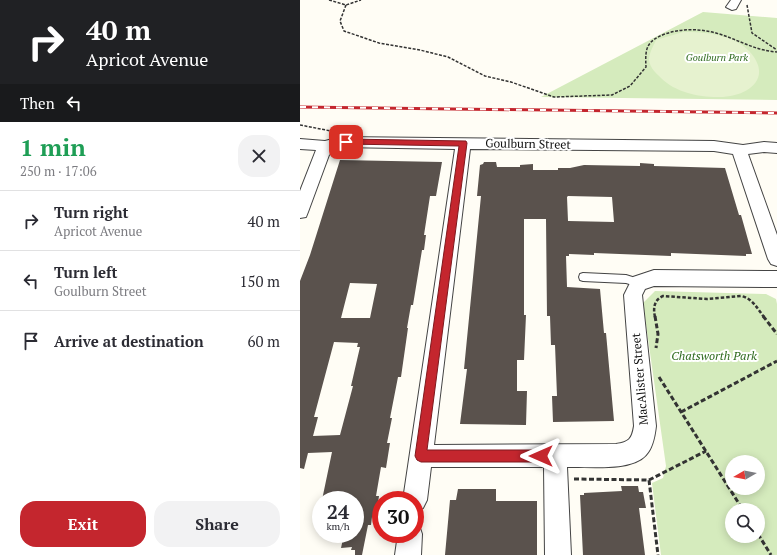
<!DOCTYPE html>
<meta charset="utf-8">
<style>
:root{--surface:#fff;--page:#f2f2f3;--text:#2b2b33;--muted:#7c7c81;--line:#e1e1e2;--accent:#c4262e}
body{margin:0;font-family:"PT Serif",serif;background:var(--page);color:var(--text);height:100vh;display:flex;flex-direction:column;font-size:15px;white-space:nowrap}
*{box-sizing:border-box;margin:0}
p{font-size:13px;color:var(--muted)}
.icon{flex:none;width:22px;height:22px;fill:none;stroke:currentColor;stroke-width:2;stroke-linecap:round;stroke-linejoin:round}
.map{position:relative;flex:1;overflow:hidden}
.sheet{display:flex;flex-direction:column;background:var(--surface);width:300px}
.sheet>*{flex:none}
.banner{background:#202124;color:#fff;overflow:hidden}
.needle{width:26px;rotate:261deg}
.tools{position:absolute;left:425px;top:455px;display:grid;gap:8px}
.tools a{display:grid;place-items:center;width:40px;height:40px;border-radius:50%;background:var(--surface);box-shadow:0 2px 10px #0003;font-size:20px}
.speed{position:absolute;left:12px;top:491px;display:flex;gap:8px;font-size:20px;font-weight:700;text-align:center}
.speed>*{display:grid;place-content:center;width:52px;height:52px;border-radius:50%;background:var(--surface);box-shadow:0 2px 10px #0003;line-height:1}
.speed small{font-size:10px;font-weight:400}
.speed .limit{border:6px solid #d22;background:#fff;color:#111}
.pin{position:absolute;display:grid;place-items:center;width:34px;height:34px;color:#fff;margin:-17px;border-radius:8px;box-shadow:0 2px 6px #0006}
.me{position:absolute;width:44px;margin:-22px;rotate:270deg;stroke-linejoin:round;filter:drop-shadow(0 0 3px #0008)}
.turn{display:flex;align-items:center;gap:14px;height:84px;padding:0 20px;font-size:18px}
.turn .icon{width:52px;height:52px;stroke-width:2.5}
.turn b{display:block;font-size:28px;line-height:34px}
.then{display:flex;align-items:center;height:38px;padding:0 20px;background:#0003;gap:8px;font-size:15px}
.round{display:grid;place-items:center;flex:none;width:42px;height:42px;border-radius:16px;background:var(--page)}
.summary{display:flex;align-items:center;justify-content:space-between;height:68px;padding:0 20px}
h1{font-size:24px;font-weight:600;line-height:30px;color:#1e9e55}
.cta{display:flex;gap:8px;margin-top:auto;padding:8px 20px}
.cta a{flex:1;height:46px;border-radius:16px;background:var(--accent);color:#fff;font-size:16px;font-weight:600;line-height:46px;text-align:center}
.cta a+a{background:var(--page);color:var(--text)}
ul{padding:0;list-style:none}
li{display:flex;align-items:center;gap:12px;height:60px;padding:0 20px;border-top:1px solid var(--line)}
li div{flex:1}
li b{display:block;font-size:15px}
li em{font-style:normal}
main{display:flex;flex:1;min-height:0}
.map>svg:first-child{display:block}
.green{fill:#d5ebbd;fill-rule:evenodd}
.pitch{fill:#e6f2cf}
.building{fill:#5a524d;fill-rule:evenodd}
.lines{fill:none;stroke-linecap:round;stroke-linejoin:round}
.lane-casing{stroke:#444;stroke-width:2}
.street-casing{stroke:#444;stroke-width:2}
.path-far2{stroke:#333;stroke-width:1.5;stroke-dasharray:3 1.5;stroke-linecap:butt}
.path-far1{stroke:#333;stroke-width:2.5;stroke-dasharray:3.5 2;stroke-linecap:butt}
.path{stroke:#333;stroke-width:3;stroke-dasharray:5 2.5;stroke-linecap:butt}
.lane{fill:#fff;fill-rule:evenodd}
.street{fill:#fff;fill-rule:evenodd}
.rail-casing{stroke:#c4262e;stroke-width:3}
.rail{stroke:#fff;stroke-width:2;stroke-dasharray:6;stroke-linecap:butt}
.route{fill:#c4262e;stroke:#7f191e}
.labels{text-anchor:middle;stroke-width:4;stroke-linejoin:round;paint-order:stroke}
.far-park-label{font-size:10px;font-style:italic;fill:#2f6b1f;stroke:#fff}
.street-label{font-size:12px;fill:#111;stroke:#fff}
.park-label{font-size:12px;font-style:italic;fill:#2f6b1f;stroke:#fff}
</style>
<main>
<section class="sheet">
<div class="banner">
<div class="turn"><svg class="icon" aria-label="right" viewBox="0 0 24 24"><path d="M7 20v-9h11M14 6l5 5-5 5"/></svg><div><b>40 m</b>Apricot Avenue</div></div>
<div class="then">Then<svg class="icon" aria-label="left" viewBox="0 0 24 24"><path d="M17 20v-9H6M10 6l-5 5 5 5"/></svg></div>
</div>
<div class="summary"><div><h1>1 min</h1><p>250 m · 17:06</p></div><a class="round"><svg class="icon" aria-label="close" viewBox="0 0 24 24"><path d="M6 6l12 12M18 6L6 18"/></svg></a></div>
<ul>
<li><svg class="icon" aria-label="right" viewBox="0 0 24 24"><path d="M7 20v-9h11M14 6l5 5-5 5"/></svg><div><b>Turn right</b><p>Apricot Avenue</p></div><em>40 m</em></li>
<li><svg class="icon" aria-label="left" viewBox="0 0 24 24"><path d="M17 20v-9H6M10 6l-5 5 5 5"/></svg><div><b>Turn left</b><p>Goulburn Street</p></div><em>150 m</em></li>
<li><svg class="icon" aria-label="arrive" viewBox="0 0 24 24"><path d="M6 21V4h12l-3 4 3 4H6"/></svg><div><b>Arrive at destination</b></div><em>60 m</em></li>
</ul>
<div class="cta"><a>Exit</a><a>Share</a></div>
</section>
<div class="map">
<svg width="477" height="555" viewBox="0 0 477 555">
<rect width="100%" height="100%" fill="#fffdf5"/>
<path class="green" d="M 403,12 L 477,18 L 477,100 L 241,97 Z
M 355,291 L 466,294 L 476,299 L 477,304 L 477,555 L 361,555 L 352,483 L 363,478 L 366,466 L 343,303 ZM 432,462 L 458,462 L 458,488 L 432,488 ZM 432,510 L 458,510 L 458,536 L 432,536 Z"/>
<path class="pitch" d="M 383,32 C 405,32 433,34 449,51 C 475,79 446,98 417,97 C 398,97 375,92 361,78 C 356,73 350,68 349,60 C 349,53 353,47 356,40 Z"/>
<path class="building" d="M 40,160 L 142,162 L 136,196 L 130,196 L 124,235 L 126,235 L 124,250 L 122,250 L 113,305 L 111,305 L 107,328 L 108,328 L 101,377 L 98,377 L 90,418 L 92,418 L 87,443 L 90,443 L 86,468 L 81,467 L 76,496 L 79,496 L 76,517 L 72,517 L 71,525 L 68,525 L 62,555 L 55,555 L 55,550 L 51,550 L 52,547 L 41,548 L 44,534 L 55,534 L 55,500 L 22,500 L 32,452 L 8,453 L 4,469 L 0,468 L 0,281 L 10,255 ZM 50,283 L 77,284 L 70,318 L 41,318 ZM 34,342 L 58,343 L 57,347 L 60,347 L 51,386 L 53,386 L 40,435 L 13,436 L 18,417 L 14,417 Z
M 184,162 L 196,162 L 197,167 L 220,167 L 220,165 L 233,164 L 233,170 L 258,170 L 258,168 L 270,168 L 284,165 L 340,166 L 340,163 L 354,164 L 354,166 L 425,168 L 439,215 L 441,215 L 452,254 L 446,254 L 446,256 L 371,253 L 371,256 L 294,253 L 294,255 L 269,254 L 269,256 L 266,256 L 267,287 L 300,289 L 304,333 L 306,333 L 314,421 L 253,422 L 252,396 L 257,396 L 255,345 L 251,345 L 250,316 L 247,316 L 246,219 L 224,219 L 224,315 L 226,315 L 224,360 L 217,360 L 217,391 L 227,391 L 226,425 L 160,424 L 167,369 L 164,369 L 181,196 L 177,196 L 180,165 L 183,164 ZM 268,196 L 312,197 L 314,222 L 268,221 L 267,197 Z
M 321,486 L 338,486 L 339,492 L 343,492 L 346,508 L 339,508 L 345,555 L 283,555 L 280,495 L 284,495 L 284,493 L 322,491 Z
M 158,489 L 196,489 L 196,501 L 237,501 L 237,555 L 145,555 L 150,500 L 156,500 Z"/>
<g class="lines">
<defs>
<path id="lane" d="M 283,273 L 326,275 L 342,280 L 344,283 L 342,286 L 339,287 L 326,283 L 283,281 L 280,280 L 279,277 L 280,274 Z"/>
<path id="street" d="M 431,0 L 441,0 L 436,9 L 432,10 L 426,7 Z
M 40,137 L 414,141 L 443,145 L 464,142 L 477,143 L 477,153 L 464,152 L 448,154 L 477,235 L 477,266 L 471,264 L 468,259 L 433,154 L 414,151 L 170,149 L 134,445 L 316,444 C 329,442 332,439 334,426 L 324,295 L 333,277 L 354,270 L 477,271 L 477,287 L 354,286 L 345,289 L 342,295 L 356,426 C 355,435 353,448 346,455 C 331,472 288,466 267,467 L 271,555 L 245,555 L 244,467 L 131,467 L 127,500 L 123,508 L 115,512 L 115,500 L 103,500 L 155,149 L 40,147 L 35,149 L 29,155 L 8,212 L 6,217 L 0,218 L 0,191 L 16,150 L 0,149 L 0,139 L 25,141 Z
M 115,524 L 119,525 L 122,534 L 121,555 L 95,555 L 98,534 L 115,534 Z"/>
</defs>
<use href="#lane" class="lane-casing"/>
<use href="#street" class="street-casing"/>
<path class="path-far2" d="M 29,0 L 46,5 L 61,0
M 46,5 L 40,21 L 44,31 L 79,43 L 120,50 L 148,57 L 185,76 L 211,82 L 254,97 L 312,95 L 330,86 L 346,67 C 345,49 346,41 365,34 C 385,27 408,29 428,37 C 444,43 459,51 477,52
M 447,5 L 452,33 L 477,50
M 0,125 L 31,131"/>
<path class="path-far1" d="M 355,317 C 353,308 354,300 363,296 L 407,299 L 441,296 C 452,298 457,308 464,317"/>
<path class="path" d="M 355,316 L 358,334 L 356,348
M 463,316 L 477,334
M 359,377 L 443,510
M 381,412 L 477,361
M 274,479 L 349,480 L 406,451
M 349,480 L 358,555
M 458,534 L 471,555"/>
<use href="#lane" class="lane"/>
<use href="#street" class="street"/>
<defs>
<path id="rail" d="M 0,107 L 477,113"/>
</defs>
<use href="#rail" class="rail-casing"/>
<use href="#rail" class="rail"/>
</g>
<path class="route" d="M 46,139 L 166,141 L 167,143 L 127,450 L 241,450 L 245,452 L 247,456 L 245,460 L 241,462 L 121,462 L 117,460 L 115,456 L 159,146 L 46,144 L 42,142 Z"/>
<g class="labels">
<g class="far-park-label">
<text x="417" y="61">Goulburn Park</text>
</g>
<g class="street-label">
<text transform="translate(228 144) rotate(1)" y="4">Goulburn Street</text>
<text transform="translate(340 379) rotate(-95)" y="4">MacAlister Street</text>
</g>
<g class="park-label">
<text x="414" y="360">Chatsworth Park</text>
</g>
</g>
</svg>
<div class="tools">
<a><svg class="needle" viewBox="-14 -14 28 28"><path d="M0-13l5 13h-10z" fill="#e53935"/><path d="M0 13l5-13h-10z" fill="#7c7c81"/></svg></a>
<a><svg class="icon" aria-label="search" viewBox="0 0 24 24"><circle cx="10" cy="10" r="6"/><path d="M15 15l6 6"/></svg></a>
</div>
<div class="speed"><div>24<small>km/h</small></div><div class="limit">30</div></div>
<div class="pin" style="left:46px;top:142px;background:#d93025"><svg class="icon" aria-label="arrive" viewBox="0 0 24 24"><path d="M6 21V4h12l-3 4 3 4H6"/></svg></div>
<svg class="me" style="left:241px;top:456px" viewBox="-20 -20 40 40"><path d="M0-17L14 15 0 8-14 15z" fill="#c4262e" stroke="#fff" stroke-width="4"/></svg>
</div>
</main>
